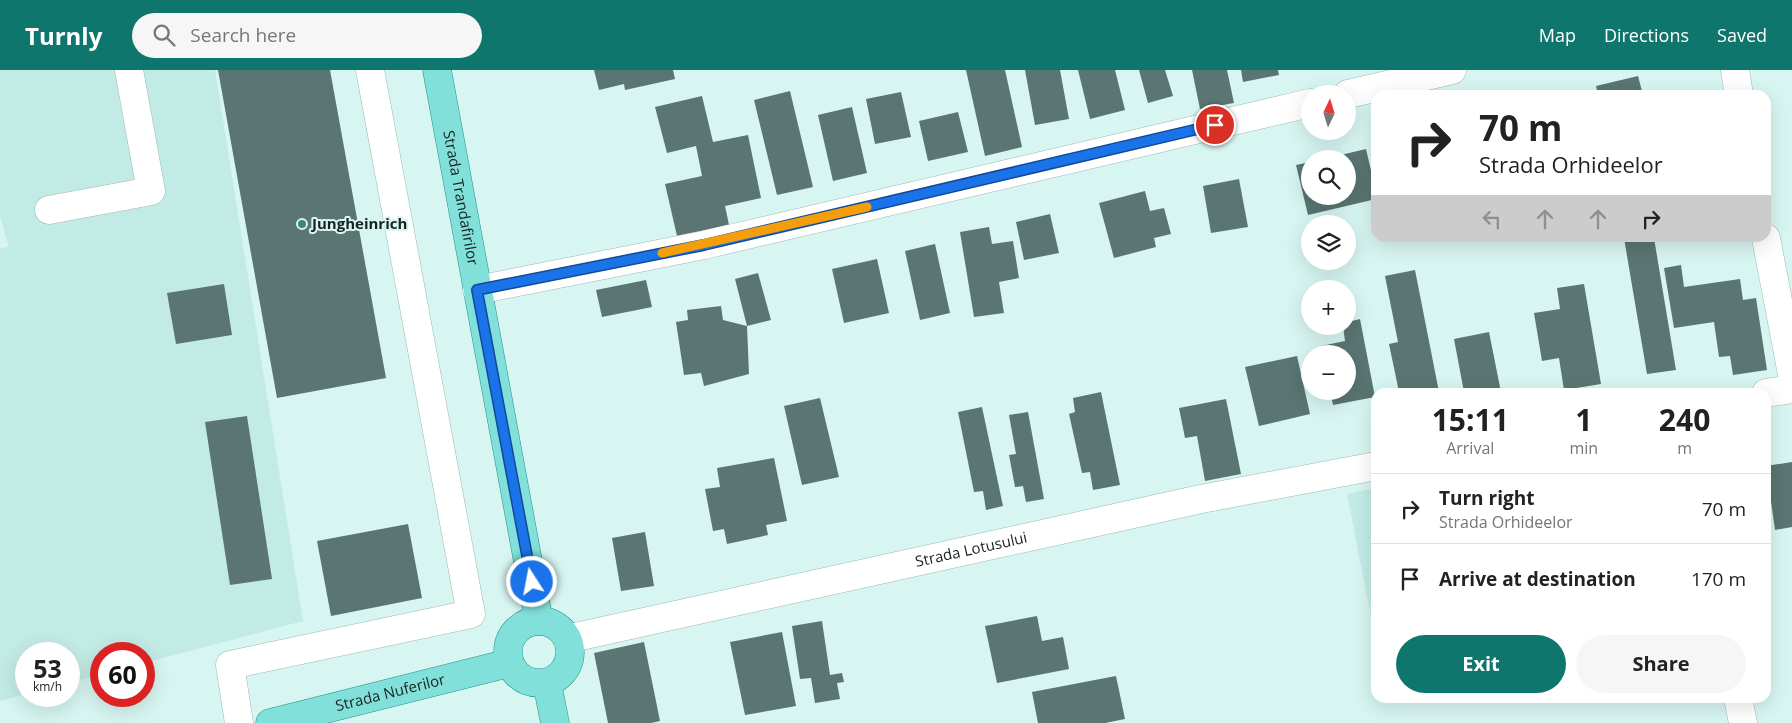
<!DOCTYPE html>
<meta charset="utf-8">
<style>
:root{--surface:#fff;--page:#f6f6f6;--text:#222;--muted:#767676;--line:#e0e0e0;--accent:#0f766e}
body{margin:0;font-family:"Open Sans",sans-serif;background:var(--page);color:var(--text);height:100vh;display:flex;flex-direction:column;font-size:19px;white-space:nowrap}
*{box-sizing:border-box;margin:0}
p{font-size:16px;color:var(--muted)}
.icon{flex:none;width:28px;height:28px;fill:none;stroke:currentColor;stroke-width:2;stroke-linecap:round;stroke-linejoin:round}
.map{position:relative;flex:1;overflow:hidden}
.drawer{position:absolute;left:1371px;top:318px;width:400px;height:315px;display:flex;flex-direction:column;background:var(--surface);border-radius:15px;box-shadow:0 5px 20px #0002}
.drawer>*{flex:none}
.hud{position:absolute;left:1371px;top:20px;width:400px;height:152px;border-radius:15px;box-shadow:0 5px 20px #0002;background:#fff;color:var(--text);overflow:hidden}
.needle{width:32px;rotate:4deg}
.fabs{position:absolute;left:1301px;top:15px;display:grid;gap:10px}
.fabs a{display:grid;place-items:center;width:55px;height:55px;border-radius:50%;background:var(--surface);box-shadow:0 5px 20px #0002;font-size:25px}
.speed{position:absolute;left:15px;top:572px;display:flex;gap:10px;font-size:25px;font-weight:700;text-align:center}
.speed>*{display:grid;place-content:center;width:65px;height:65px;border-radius:50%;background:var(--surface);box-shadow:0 5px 20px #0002;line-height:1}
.speed small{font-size:12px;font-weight:400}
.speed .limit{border:8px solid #d22;background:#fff;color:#111}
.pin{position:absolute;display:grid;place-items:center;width:42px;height:42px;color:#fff;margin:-21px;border:2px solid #fff;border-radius:50%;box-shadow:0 1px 5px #0007}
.me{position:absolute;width:55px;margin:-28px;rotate:349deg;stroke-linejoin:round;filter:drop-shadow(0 0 4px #0008)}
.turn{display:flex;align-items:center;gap:18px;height:105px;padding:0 25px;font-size:22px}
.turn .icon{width:65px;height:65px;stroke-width:2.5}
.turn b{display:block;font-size:35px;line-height:42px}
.lanes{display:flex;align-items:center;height:48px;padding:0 25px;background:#0003;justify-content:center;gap:25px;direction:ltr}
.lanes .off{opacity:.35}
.eta{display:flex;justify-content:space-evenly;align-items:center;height:85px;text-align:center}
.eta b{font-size:30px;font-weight:700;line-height:35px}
.action{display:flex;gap:10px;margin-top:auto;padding:10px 25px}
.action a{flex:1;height:58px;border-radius:30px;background:var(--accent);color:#fff;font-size:20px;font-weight:700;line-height:58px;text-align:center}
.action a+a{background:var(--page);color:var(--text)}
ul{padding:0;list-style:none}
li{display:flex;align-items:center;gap:15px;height:70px;padding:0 25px;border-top:1px solid var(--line)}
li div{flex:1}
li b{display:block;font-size:19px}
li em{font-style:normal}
header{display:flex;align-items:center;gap:30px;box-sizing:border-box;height:70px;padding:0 25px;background:var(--accent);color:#fff}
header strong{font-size:24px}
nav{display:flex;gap:28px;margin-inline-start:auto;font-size:18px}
.search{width:350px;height:45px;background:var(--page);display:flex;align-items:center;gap:12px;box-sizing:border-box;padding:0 18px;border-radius:28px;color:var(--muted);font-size:19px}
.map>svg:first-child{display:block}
.built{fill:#c3ebe6}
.building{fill:#5a7572}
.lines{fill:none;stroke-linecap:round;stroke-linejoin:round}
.minor-casing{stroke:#9cb8b5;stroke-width:29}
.major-casing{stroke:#259088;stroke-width:29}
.minor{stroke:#fff;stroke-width:28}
.major{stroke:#81e0d9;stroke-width:28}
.route-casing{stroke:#114b97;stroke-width:12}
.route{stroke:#1a73e8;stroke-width:9}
.slow{stroke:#f59e0b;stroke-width:9}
.poi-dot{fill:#3e857f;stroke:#d7f5f1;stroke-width:2}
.labels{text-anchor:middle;stroke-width:4;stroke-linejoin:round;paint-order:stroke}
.street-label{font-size:15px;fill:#172221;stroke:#d7f5f1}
.poi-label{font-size:15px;font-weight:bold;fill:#172221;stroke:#d7f5f1;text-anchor:start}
</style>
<header>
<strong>Turnly</strong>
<div class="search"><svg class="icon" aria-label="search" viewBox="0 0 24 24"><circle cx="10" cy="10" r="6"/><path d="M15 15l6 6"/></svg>Search here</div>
<nav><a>Map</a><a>Directions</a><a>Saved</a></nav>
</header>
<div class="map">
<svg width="1792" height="653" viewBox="0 0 1792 653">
<rect width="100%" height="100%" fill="#d7f5f1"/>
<path class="built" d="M 0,0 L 215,0 L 303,551 L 144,593 L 144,584 L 101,584 L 101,604 L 69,613 L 69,584 L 26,584 L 26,624 L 0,631 L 0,178 L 9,177 L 0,147 Z
M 1376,418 L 1376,572 L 1347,424 Z"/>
<path class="building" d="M 218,0 L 330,0 L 386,308 L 277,328 Z
M 594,0 L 673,0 L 675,9 L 625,20 L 624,14 L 599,20 Z
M 966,0 L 1005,0 L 1022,77 L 985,86 Z
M 1025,0 L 1060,0 L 1069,49 L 1035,55 Z
M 1078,0 L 1115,0 L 1125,40 L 1090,49 Z
M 1139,0 L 1165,0 L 1173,26 L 1148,33 Z
M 1192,0 L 1227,0 L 1234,33 L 1200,39 Z
M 1241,0 L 1278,0 L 1279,5 L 1243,12 Z
M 1638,6 L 1643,25 L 1598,25 L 1596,16 Z
M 790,21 L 813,117 L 777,125 L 754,30 Z
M 901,22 L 911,67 L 875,74 L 866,29 Z
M 702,26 L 713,72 L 748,65 L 761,128 L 725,136 L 729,155 L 677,166 L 665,114 L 702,106 L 696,76 L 667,83 L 655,37 Z
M 852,37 L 867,103 L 833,111 L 818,45 Z
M 958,42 L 968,82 L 928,91 L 919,51 Z
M 1366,79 L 1376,122 L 1376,129 L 1308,145 L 1296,95 L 1310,92 L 1310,126 L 1348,126 L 1348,89 L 1328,88 Z
M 1239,109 L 1248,157 L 1211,163 L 1203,116 Z
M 1145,121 L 1150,141 L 1164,138 L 1171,164 L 1154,168 L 1156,177 L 1114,188 L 1099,133 Z
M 1050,144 L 1059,183 L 1024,190 L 1016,152 Z
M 989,157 L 992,174 L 1013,171 L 1019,208 L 999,212 L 1004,243 L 974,247 L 960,162 Z
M 1624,168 L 1654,168 L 1676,300 L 1647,304 Z
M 935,174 L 950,243 L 920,250 L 905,181 Z
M 877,189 L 889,243 L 844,253 L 832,199 Z
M 1681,195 L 1684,217 L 1740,209 L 1743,230 L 1756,228 L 1767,300 L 1733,305 L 1730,286 L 1719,287 L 1714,252 L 1674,258 L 1664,198 Z
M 1415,200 L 1439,322 L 1399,322 L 1389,274 L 1398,272 L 1385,206 Z
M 758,203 L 771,250 L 747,256 L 735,209 Z
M 646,210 L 652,237 L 602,247 L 596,220 Z
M 224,214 L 232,265 L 176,274 L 167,223 Z
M 1584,214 L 1601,314 L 1564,320 L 1559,288 L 1542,291 L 1534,243 L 1560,239 L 1557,218 Z
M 721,236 L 723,250 L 747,256 L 749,304 L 704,316 L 701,303 L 684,305 L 676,252 L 688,250 L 687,240 Z
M 1360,249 L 1375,327 L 1333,335 L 1330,321 L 1348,321 L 1348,284 L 1323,284 L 1321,276 L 1345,271 L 1343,256 L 1348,256 L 1348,252 Z
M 1489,262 L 1501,322 L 1464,322 L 1454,269 Z
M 1297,286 L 1310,344 L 1259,356 L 1245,297 Z
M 1101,322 L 1120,415 L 1093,420 L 1090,402 L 1082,403 L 1069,344 L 1075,342 L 1073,328 Z
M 820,328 L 839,407 L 802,415 L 784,336 Z
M 1226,329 L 1241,404 L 1205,411 L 1197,366 L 1185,368 L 1179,338 Z
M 982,337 L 1003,436 L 986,440 L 983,421 L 974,422 L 958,342 Z
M 1028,342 L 1044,429 L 1026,432 L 1023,416 L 1015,417 L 1009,385 L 1016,384 L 1009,345 Z
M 247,346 L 272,509 L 230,515 L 205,352 Z
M 774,388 L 787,451 L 766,455 L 768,465 L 727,474 L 724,459 L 713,461 L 705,419 L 720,417 L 717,398 Z
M 1792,392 L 1792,457 L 1775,460 L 1766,396 Z
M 408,454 L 422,528 L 331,546 L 317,471 Z
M 645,462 L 654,516 L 621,521 L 612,468 Z
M 1037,546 L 1042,571 L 1063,567 L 1069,599 L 997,613 L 985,556 Z
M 822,551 L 830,605 L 842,603 L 844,612 L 837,613 L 840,629 L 815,633 L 811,608 L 800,609 L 792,556 Z
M 782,562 L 796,636 L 745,645 L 730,572 Z
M 644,572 L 660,651 L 651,653 L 608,653 L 594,583 Z
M 1116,606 L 1125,649 L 1105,653 L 1038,653 L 1032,622 Z"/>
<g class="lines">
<defs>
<g id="minor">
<path d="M 1735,0 L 1739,25"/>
<path d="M 1348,24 L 1452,0"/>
<path d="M 49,140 L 151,121 L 129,0"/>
<path d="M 1766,168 L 1792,304"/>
<path d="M 477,220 L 704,175 L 1310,33"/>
<path d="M 1766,323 L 1792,319"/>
<path id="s1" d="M 567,569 L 1201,429 L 1376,396"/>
<path d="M 1738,628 L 1743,653"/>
<path d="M 239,653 L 230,595 L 471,544 L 370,0"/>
</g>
<g id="major">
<path id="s2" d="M 437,0 L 539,551"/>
<circle cx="539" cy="582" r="31"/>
<path d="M 547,613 L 555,653"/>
<path id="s3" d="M 270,653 L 509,593"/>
</g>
</defs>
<use href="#minor" class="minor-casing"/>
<use href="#major" class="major-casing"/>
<use href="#minor" class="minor"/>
<use href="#major" class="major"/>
</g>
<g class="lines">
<defs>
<path id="route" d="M 532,512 L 477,220 L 704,175 L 1215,55"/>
</defs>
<use href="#route" class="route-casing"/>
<use href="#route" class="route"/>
<path class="slow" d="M 662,183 L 867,137"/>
</g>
<circle class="poi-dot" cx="302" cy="154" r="5"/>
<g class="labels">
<g class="street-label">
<text dy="5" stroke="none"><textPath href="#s2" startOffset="130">Strada Trandafirilor</textPath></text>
<text dy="5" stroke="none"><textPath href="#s1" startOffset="414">Strada Lotusului</textPath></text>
<text dy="5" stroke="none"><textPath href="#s3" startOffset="124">Strada Nuferilor</textPath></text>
</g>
<g class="poi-label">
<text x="312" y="159">Jungheinrich</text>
</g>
</g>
</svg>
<div class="fabs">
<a><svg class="needle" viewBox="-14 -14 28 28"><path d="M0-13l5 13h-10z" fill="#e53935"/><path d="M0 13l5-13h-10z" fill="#767676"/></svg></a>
<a><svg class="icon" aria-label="search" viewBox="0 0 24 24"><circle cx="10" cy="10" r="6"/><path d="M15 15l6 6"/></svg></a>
<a><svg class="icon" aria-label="layers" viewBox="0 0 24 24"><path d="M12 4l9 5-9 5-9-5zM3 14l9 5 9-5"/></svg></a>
<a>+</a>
<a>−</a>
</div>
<div class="speed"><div>53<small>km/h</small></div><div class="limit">60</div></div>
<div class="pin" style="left:1215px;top:55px;background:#d93025"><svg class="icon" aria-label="arrive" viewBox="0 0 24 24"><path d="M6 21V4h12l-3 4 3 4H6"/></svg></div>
<svg class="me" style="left:532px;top:512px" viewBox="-20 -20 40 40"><circle r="17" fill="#1a73e8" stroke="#fff" stroke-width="3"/><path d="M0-11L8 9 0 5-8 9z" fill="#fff"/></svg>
<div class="hud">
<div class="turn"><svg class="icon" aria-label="right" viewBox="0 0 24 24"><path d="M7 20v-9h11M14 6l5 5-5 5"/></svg><div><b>70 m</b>Strada Orhideelor</div></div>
<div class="lanes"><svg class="icon off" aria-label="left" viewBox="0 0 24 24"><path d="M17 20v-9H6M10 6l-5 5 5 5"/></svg><svg class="icon off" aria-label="ahead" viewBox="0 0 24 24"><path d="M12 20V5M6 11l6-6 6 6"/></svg><svg class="icon off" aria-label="ahead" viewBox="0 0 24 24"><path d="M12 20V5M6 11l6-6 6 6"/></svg><svg class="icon" aria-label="right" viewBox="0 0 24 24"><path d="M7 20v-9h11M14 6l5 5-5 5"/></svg></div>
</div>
<section class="drawer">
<div class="eta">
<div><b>15:11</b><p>Arrival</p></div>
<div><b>1</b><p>min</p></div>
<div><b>240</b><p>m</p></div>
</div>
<ul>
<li><svg class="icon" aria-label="right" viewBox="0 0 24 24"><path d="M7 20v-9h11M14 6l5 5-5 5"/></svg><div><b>Turn right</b><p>Strada Orhideelor</p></div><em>70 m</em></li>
<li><svg class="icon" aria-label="arrive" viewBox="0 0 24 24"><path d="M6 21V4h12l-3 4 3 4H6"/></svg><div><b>Arrive at destination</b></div><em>170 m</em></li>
</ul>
<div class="action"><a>Exit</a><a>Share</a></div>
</section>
</div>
